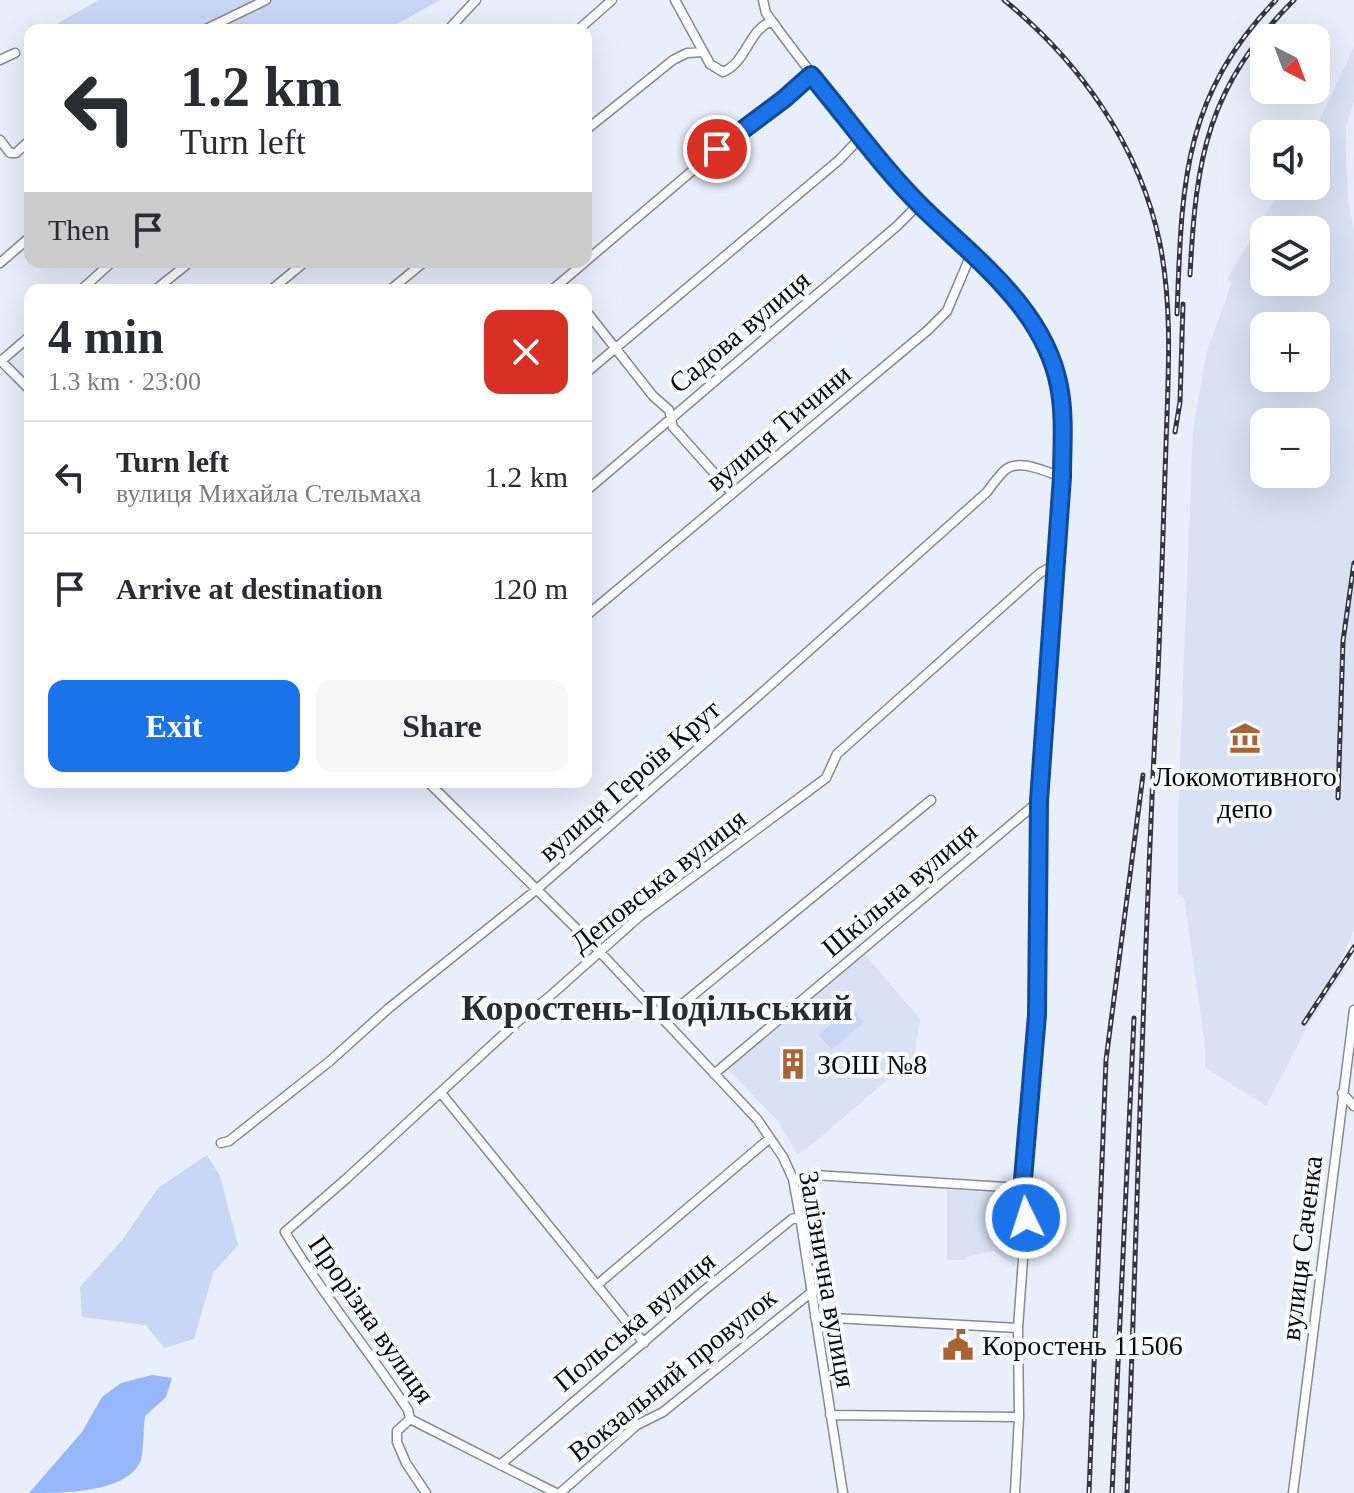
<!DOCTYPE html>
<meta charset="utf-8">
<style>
:root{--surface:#fff;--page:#f7f7f7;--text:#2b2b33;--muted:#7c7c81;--line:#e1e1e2;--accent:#1a73e8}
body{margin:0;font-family:Georgia,serif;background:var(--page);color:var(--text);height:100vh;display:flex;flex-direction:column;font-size:30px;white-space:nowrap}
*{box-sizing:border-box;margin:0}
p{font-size:26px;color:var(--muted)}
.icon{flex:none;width:44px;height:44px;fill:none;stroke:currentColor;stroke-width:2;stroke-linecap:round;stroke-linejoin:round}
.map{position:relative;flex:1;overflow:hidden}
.drawer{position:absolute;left:24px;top:284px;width:568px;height:504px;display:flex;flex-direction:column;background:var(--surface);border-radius:16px;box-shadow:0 8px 32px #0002}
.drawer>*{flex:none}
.hud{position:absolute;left:24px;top:24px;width:568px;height:244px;border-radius:16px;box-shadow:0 8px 32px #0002;background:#fff;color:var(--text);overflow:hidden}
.needle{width:52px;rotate:138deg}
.fabs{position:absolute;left:1250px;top:24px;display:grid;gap:16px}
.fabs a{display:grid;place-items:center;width:80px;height:80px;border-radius:16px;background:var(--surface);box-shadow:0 8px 32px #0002;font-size:40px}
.pin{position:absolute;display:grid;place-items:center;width:68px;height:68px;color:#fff;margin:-34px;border:4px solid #fff;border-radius:50%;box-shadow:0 2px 8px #0007}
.me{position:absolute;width:88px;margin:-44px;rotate:356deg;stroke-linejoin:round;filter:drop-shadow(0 0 6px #0008)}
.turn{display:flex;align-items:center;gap:28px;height:168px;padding:0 24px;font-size:36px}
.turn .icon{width:104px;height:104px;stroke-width:2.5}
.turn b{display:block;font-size:56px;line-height:68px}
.then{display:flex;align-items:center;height:76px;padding:0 24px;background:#0003;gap:16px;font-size:30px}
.round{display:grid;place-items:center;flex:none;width:84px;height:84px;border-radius:16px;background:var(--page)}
.headline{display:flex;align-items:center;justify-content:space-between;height:136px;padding:0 24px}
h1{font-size:48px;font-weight:800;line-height:60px}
.primary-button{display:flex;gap:16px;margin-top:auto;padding:16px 24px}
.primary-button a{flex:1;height:92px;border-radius:16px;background:var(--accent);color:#fff;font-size:32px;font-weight:800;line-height:92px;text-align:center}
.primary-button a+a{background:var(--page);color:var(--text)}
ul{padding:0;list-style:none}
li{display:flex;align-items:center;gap:24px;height:112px;padding:0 24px;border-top:2px solid var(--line)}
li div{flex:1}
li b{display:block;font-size:30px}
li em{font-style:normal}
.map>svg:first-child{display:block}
.built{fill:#d8e2f4;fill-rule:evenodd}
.green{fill:#c7d7f5}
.forest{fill:#96b7fa}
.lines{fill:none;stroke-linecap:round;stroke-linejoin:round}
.minor-casing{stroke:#858a95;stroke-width:11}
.minor{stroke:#fff;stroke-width:8}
.rail-casing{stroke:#34373d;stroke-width:5}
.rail{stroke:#fafbfd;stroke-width:2;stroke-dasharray:6;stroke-linecap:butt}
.route-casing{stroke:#114b97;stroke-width:20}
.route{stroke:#1a73e8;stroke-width:14}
.labels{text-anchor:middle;stroke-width:8;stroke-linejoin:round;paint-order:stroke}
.street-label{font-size:28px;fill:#090b0f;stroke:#fafbfd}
.poi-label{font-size:28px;fill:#090b0f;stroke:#fafbfd;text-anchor:start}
.district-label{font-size:36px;font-weight:bold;fill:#262b34;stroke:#fafbfd}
</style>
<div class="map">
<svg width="1354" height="1493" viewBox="0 0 1354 1493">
<rect width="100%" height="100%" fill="#e8eefa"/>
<path class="built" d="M 1354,47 L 1354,100 L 1346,127 L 1346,160 L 1348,199 L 1354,232 L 1354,930 L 1339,965 L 1345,970 L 1311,1020 L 1266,1106 L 1205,1067 L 1205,1045 L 1184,897 L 1178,895 L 1178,812 L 1193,428 L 1207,351 L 1232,282 L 1227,279 L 1283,186 L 1316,186 L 1316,134 L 1313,134 ZM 1264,230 L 1316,230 L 1316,282 L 1264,282 ZM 1264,326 L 1316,326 L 1316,378 L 1264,378 ZM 1264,422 L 1316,422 L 1316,474 L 1264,474 Z
M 863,952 L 920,1019 L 914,1057 L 804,1151 L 797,1154 L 778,1121 L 728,1069 L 809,996 Z
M 947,1190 L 1007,1193 L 1019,1207 L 1015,1266 L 994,1251 L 966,1257 L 965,1260 L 947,1260 Z"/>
<path class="green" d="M 99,0 L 440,0 L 386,30 L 46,30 Z
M 851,1007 L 864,1022 L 832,1050 L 819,1035 Z
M 207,1155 L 220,1176 L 238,1245 L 213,1273 L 194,1339 L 164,1348 L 146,1325 L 82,1317 L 80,1287 L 123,1239 L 158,1188 Z"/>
<path class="forest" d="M 152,1375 L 172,1378 L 166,1397 L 145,1416 C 143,1430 144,1447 141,1460 C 128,1493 64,1493 29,1493 L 82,1432 L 102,1397 L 121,1383 Z"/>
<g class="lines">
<defs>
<path id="minor" d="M 675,0 L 710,64 L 723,72 C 747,62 748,30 772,21 C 805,67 841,111 877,155 C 892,172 905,190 921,206 C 961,245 1014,285 1040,335 C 1064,380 1063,427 1062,477 L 1039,801 L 1037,1015 L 1022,1191 L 1026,1218 L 1018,1328 L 1019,1417 L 1015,1493
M 763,0 L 766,13 L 772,21
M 204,30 L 266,0
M 448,30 L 476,0
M 578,30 L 612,0
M 0,60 L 15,53
M 586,130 L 673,60 L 687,53 L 703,52
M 0,140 L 10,153 L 16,153 L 30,140
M 586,261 L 739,131 L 784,99 L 811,75
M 0,263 L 30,237
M 81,290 L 112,262
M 155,290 L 190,262
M 271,290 L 305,262
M 390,290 L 424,262
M 552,290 L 585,262
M 586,311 L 653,396 L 669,410 L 673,427 L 732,493
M 0,360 L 30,390
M 1,361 L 30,336
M 586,373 L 839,160 L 862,136
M 586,491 L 897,226 L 919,204
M 586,616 L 928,330 L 947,311 L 972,252
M 428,782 L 599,951 L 757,1119 L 783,1157 L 793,1179 L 800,1217 L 843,1493
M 664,1019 L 931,800
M 714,1074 L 1039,801
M 441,1093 L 644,1343
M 1342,1093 L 1354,1106
M 221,1143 L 229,1141 L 330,1061 L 389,1008 L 536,890 L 756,698 L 987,492 C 992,485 998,477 1004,471 C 1018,457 1046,472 1062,477
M 793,1179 L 815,1175 L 1005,1187 L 1022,1191
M 597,1285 L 770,1138
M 815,1317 L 1018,1328
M 830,1415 L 1019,1417
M 410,1419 L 397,1431 L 397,1442 L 406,1463 L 426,1493
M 500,1465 L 701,1293 L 792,1219 L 800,1217
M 556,1493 L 410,1419 L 408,1410 C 368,1349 322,1294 285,1232 L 346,1179 L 516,1023 L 549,997 L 640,916 L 826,778 L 837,754 L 1040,573 L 1056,564
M 560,1493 L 637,1425 L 663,1412 L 813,1291
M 1293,1493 L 1354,1010"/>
</defs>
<use href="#minor" class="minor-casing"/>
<use href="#minor" class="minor"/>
<defs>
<path id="rail" d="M 1004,0 C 1080,62 1140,146 1160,244 C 1173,310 1168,378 1166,445 C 1163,528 1161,611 1157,694 C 1143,960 1137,1227 1127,1493
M 1190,275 C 1196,157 1207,87 1294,0
M 1177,314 C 1182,187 1181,98 1276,0
M 1175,432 L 1180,402 L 1183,304
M 1338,798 L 1343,641 L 1354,563
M 1304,1023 L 1354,947
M 1089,1493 L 1106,1060 L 1143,775
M 1112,1493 L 1134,1018"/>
</defs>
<use href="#rail" class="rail-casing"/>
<use href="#rail" class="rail"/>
</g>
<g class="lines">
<defs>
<path id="route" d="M 717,149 L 784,99 L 811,75 C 847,118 881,166 921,206 C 974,258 1044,308 1059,386 C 1065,416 1062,447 1062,477 L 1039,801 L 1037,1015 L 1022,1191 L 1026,1218"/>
</defs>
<use href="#route" class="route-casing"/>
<use href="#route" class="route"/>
</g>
<defs>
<symbol id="museum-bare" viewBox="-9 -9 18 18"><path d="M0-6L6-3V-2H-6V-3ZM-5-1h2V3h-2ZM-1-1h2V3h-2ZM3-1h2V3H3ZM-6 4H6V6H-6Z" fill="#a86434" stroke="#fafbfd" stroke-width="2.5" paint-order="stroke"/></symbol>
<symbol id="building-bare" viewBox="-9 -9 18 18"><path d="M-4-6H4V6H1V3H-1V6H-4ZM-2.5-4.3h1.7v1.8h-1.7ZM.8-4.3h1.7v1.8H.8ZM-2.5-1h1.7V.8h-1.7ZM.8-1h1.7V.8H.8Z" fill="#a86434" stroke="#fafbfd" stroke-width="2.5" paint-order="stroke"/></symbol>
<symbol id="civic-bare" viewBox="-9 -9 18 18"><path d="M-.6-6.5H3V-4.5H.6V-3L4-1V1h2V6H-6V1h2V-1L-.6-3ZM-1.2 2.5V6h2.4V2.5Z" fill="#a86434" stroke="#fafbfd" stroke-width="2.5" paint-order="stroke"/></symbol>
</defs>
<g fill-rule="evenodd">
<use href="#museum-bare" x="1223" y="716" width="44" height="44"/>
<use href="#building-bare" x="771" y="1042" width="44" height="44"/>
<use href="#civic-bare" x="936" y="1323" width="44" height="44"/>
</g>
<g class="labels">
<g class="street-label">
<text transform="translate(739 331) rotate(-40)" y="10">Садова вулиця</text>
<text transform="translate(778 427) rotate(-40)" y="10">вулиця Тичини</text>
<text transform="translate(629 780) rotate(-41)" y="10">вулиця Героїв Крут</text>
<text transform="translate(658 880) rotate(-38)" y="10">Деповська вулиця</text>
<text transform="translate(899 889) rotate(-40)" y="10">Шкільна вулиця</text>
<text transform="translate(1301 1248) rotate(-83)" y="10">вулиця Саченка</text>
<text transform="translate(828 1279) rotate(80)" y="10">Залізнична вулиця</text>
<text transform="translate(372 1319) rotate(55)" y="10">Прорізна вулиця</text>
<text transform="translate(634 1321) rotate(-40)" y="10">Польська вулиця</text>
<text transform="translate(672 1374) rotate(-39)" y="10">Вокзальний провулок</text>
</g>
<g class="poi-label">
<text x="1245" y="786" text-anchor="middle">Локомотивного<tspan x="1245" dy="32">депо</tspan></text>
<text x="817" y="1074">ЗОШ №8</text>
<text x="982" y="1355">Коростень 11506</text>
</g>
<g class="district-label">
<text x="657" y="1020">Коростень-Подільський</text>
</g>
</g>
</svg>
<div class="fabs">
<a><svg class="needle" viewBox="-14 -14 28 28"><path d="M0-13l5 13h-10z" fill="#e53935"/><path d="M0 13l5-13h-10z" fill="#7c7c81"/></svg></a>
<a><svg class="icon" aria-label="sound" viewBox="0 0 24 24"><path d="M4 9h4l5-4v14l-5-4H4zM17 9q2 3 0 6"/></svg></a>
<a><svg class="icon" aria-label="layers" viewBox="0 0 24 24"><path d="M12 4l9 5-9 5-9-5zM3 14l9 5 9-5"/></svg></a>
<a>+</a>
<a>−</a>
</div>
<div class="pin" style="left:717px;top:149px;background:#d93025"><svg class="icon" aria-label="arrive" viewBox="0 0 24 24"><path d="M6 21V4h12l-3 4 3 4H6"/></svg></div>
<svg class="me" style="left:1026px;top:1218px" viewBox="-20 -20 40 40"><circle r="17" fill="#1a73e8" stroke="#fff" stroke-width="3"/><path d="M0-11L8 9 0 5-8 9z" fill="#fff"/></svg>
<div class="hud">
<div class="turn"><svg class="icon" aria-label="left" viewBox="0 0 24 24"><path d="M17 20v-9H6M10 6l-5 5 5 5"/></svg><div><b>1.2 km</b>Turn left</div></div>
<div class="then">Then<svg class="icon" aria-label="arrive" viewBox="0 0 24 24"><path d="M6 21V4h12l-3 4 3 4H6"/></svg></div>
</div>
<section class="drawer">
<div class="headline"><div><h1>4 min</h1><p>1.3 km · 23:00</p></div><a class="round" style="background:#d93025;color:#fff"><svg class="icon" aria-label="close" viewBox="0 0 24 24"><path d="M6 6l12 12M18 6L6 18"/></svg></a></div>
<ul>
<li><svg class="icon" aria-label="left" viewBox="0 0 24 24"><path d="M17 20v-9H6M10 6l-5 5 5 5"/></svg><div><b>Turn left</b><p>вулиця Михайла Стельмаха</p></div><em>1.2 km</em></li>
<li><svg class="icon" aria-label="arrive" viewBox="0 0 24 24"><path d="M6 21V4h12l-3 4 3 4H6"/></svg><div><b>Arrive at destination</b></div><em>120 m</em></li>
</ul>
<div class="primary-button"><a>Exit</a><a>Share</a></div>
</section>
</div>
